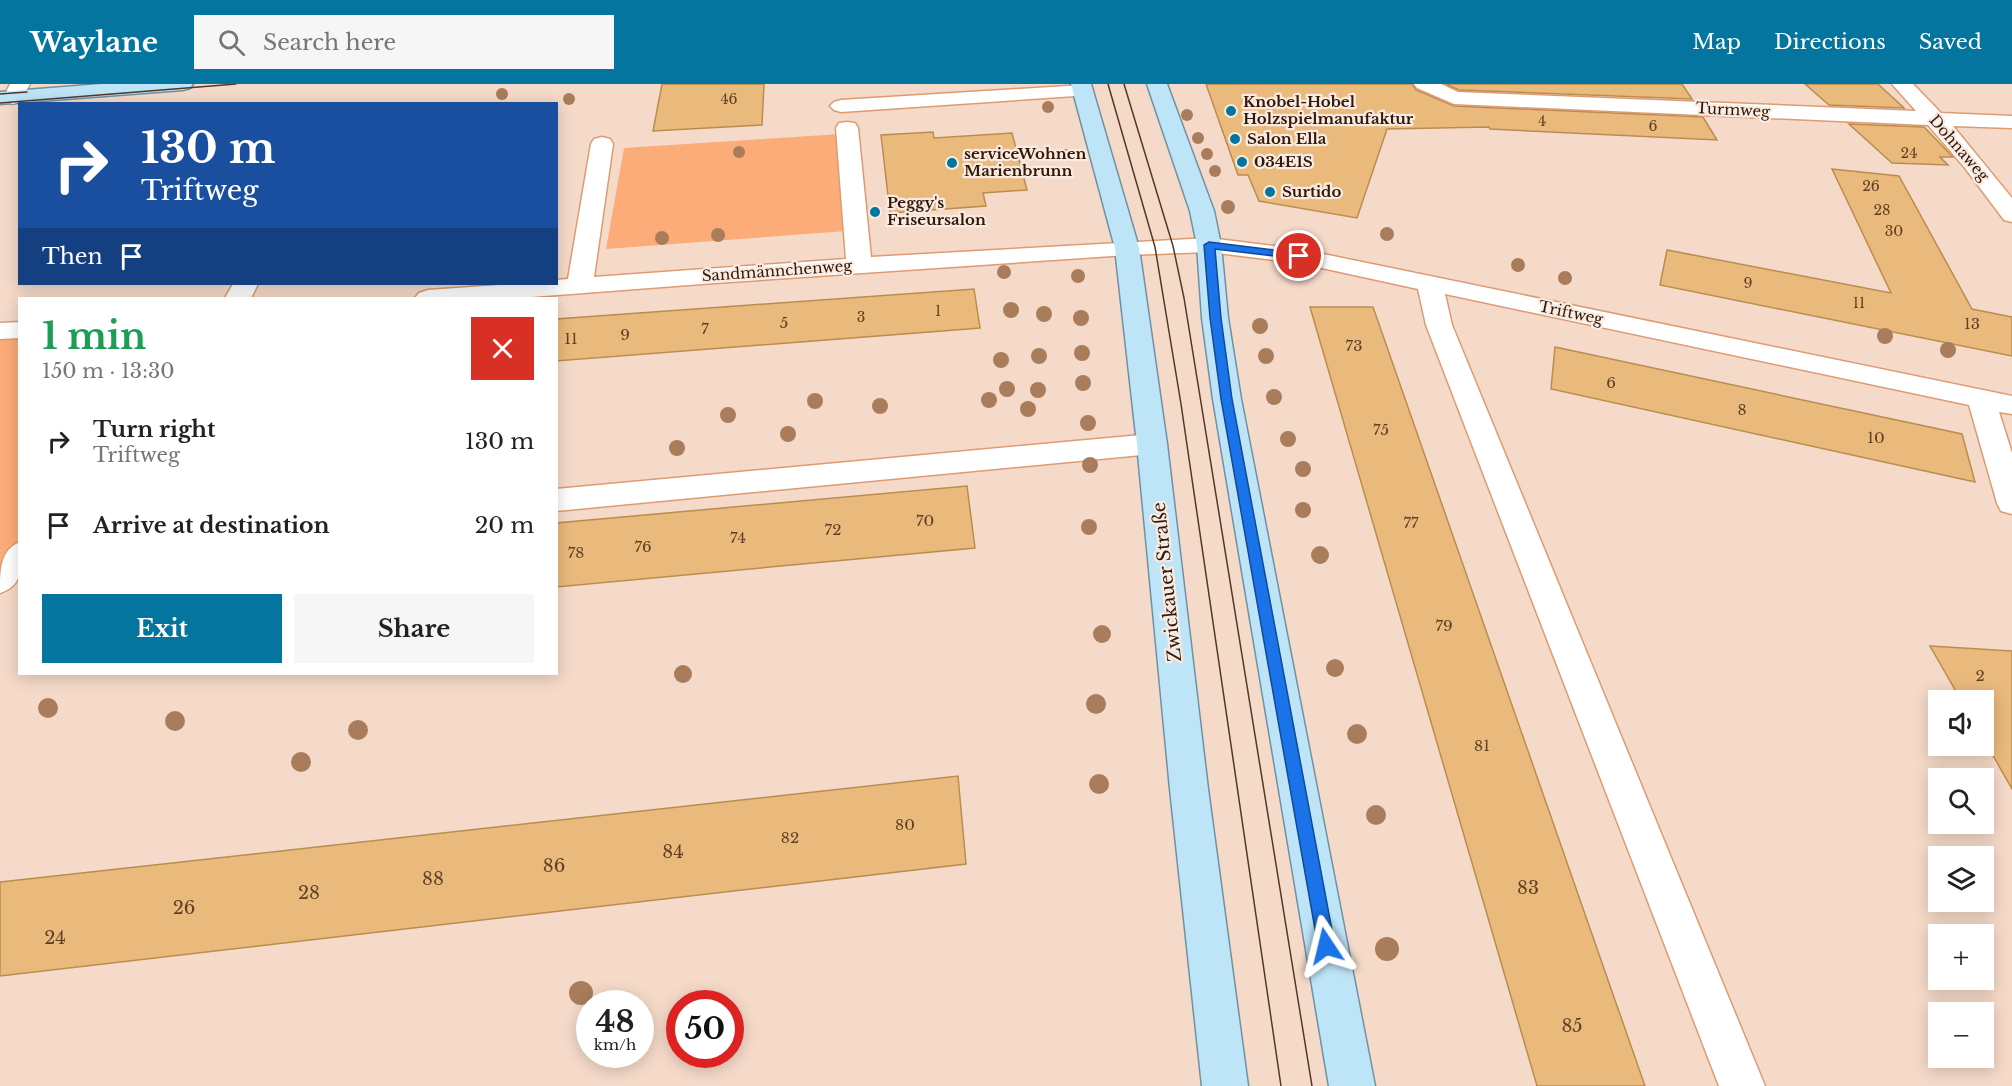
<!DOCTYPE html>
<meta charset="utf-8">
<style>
:root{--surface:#fff;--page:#f6f6f6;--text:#222;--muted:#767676;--accent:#03759f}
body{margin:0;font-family:"Libre Baskerville",serif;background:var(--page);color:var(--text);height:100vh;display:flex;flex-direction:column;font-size:22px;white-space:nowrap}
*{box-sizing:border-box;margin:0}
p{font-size:20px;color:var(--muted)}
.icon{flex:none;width:33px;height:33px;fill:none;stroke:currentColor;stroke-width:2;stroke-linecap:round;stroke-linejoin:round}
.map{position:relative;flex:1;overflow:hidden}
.sheet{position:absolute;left:18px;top:213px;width:540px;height:378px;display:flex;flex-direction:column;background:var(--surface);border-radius:0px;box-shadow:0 3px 15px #0003}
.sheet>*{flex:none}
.guide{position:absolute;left:18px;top:18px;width:540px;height:183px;border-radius:0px;box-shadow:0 3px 15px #0003;background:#1a4fa0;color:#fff;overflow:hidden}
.buttons{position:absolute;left:1928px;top:606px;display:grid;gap:12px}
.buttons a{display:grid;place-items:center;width:66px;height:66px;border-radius:0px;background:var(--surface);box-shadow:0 3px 15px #0003;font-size:30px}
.speed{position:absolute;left:576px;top:906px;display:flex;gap:12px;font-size:30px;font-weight:700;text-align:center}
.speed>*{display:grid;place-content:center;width:78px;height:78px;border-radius:50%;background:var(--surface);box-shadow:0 3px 15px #0003;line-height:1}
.speed small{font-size:15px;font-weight:400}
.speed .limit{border:9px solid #d22;background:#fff;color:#111}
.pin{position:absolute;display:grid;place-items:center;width:51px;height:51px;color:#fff;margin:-26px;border:3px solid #fff;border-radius:50%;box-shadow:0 2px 6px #0007}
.me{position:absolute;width:66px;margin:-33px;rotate:350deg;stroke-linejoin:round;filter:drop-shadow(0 0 4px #0008)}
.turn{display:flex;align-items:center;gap:21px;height:126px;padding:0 24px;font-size:27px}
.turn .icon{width:78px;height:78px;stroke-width:2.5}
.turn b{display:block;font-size:42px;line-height:51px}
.then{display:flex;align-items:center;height:57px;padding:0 24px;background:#0003;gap:12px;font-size:22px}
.round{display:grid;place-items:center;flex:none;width:63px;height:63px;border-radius:0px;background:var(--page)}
.overview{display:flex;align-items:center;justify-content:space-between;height:102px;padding:0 24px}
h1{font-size:36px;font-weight:800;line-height:45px;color:#1e9e55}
.button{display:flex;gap:12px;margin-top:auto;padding:12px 24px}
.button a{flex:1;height:69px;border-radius:0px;background:var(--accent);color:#fff;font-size:24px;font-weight:800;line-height:69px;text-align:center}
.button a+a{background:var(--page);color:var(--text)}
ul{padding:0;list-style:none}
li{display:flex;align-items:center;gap:18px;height:84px;padding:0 24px}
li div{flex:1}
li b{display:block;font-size:22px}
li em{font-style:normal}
header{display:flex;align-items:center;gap:36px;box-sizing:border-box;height:84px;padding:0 30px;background:var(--accent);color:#fff}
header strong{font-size:28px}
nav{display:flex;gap:33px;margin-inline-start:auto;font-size:21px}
.search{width:420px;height:54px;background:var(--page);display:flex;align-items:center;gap:15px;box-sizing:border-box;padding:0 21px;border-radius:0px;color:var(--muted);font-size:22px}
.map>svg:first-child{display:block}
.green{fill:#fcac79}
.building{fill:#eaba7c;stroke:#ba8c50;stroke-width:1.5}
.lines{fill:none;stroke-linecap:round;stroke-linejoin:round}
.minor-casing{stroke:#dd9b72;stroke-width:3}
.major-casing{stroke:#7091a1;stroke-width:3}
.minor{fill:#fff;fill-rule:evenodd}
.major{fill:#bee4f8;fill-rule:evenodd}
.tram{stroke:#523827;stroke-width:1.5}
.tree{fill:#a97d5c}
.route{fill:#1a73e8;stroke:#114b97;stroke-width:1.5}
.poi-dot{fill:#03759f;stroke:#f9eae2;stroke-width:2}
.labels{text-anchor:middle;stroke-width:4.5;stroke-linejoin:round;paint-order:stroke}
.far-number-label{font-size:14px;fill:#5f4024}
.far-poi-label{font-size:15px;font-weight:bold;fill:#311807;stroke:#f9eae2;text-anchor:start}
.far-street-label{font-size:15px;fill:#311807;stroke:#f9eae2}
.number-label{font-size:15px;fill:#5f4024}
.street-label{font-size:18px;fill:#311807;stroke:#f9eae2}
.near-number-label{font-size:18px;fill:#5f4024}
</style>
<header>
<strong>Waylane</strong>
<div class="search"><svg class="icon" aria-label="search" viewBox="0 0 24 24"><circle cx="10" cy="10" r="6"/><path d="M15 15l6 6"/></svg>Search here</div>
<nav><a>Map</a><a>Directions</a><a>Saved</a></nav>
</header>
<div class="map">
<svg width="2012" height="1002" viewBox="0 0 2012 1002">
<rect width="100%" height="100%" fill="#f6dac9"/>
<path class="green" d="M 841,50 L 847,147 L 606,165 L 624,64 Z
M 19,246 L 19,470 L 0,496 L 0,247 Z"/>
<path class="building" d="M 662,0 L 764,0 L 762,41 L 653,47 Z
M 1206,0 L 1412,0 L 1416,6 L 1454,22 L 1703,33 L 1717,56 L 1490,45 L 1489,43 L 1387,45 L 1357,134 L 1259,117 L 1248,91 L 1238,91 Z
M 1446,0 L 1682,0 L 1692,15 L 1459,6 Z
M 1805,0 L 1878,0 L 1904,24 L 1829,21 Z
M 1849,40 L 1924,43 L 1953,73 L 1940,73 L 1948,81 L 1892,79 Z
M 933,48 L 934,54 L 1012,49 L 1027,106 L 983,109 L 986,122 L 890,129 L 881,51 Z
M 1832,85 L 1899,92 L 1972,225 L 2012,233 L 2012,272 L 1660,201 L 1667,166 L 1891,209 Z
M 974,205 L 980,244 L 556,277 L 556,235 Z
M 1310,223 L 1373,223 L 1645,1002 L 1537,1002 Z
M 1555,263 L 1962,350 L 1975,398 L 1551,305 Z
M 967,402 L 975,464 L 556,503 L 556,439 Z
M 1930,562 L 2012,567 L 2012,705 L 1983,654 L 1983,616 L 1961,616 Z
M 958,692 L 966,780 L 0,892 L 0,798 Z"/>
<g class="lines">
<defs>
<path id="minor" d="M 10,0 L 30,0 L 20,18 L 13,20 L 6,18 L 3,14 Z
M 1414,0 L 1441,0 L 1458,8 L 1916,27 L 1892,0 L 1913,0 L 1941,29 L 2012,32 L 2012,44 L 1953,42 L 2012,114 L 2012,138 L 2004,136 L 1965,84 L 1928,41 L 1454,20 L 1417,4 Z
M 1083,1 L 1090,3 L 1093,7 L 1090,11 L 841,28 L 834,26 L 830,22 L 834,18 L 841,16 Z
M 847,38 L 855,39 L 858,44 L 871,173 L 1209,154 L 1299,165 L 2012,312 L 2012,330 L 1999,328 L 2012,369 L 2012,430 L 2001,427 L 1997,419 L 1969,321 L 1445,210 L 1452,241 L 1765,1002 L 1719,1002 L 1426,241 L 1418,205 L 1299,179 L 1209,168 L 1127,171 L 715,199 L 518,214 L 415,214 L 419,209 L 428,206 L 513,200 L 556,200 L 556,196 L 568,195 L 591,60 L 594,55 L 602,53 L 610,55 L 613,60 L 594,193 L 846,175 L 836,44 L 839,39 Z
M 233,200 L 258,200 L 251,214 L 225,214 Z
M 20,238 L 20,254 L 0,255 L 0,239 Z
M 1152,350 L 1162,353 L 1167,360 L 1162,367 L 1152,370 L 556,427 L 556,405 Z
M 20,458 C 20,481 26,500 0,509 C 0,486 0,466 20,458 Z"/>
<path id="major" d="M 102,0 L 193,0 L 190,4 L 183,6 L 0,20 L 0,8 Z
M 1071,0 L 1091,0 L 1139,164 L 1167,360 L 1208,705 L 1248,1002 L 1202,1002 L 1170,705 L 1137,360 L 1115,164 Z
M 1147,0 L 1167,0 L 1214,127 L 1221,161 L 1228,234 L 1241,315 L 1375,1002 L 1329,1002 L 1213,315 L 1202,234 L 1197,161 L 1190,127 Z"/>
</defs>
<use href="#minor" class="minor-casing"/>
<use href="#major" class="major-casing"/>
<use href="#minor" class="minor"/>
<use href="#major" class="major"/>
<path class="tram" d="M 1108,0 L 1155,163 L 1181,320 L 1281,1002
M 1124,0 L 1173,162 L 1184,214 L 1312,1002
M 0,10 L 27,8
M 0,19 L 236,0"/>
</g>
<g class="tree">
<circle cx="502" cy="10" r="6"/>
<circle cx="569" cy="15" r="6"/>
<circle cx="1048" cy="23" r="6"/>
<circle cx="1187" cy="31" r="6"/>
<circle cx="1198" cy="54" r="6"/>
<circle cx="739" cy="68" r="6"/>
<circle cx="1207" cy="70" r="6"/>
<circle cx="1065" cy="71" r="6"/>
<circle cx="1215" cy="87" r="6"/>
<circle cx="1228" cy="123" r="7"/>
<circle cx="1387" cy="150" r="7"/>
<circle cx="718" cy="151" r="7"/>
<circle cx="662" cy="154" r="7"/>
<circle cx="1518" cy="181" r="7"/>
<circle cx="1004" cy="188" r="7"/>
<circle cx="1078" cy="192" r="7"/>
<circle cx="1565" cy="194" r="7"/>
<circle cx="1011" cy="226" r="8"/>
<circle cx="1044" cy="230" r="8"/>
<circle cx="1081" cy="234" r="8"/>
<circle cx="1260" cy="242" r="8"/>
<circle cx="1885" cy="252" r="8"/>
<circle cx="1948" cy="266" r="8"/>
<circle cx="1082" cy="269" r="8"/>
<circle cx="1039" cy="272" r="8"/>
<circle cx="1266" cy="272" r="8"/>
<circle cx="1001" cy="276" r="8"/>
<circle cx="1083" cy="299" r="8"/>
<circle cx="1007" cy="305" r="8"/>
<circle cx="1038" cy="306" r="8"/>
<circle cx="1274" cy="313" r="8"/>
<circle cx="989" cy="316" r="8"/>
<circle cx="815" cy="317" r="8"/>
<circle cx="880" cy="322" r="8"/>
<circle cx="1028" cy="325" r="8"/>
<circle cx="728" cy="331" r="8"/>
<circle cx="1088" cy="339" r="8"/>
<circle cx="788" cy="350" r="8"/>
<circle cx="1288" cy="355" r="8"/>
<circle cx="677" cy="364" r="8"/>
<circle cx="1090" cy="381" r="8"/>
<circle cx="1303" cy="385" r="8"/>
<circle cx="1303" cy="426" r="8"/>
<circle cx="1089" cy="443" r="8"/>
<circle cx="1320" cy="471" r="9"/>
<circle cx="1102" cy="550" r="9"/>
<circle cx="1335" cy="584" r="9"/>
<circle cx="683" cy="590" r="9"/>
<circle cx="1096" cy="620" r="10"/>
<circle cx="48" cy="624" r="10"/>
<circle cx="175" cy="637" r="10"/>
<circle cx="358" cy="646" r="10"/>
<circle cx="1357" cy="650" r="10"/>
<circle cx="301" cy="678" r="10"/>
<circle cx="1099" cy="700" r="10"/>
<circle cx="1376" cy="731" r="10"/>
<circle cx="1387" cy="865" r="12"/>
<circle cx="581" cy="909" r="12"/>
</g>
<path class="route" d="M 1209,158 L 1299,169 L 1305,172 L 1299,175 L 1215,165 L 1221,234 L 1232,315 L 1335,862 L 1332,868 L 1326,870 L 1320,868 L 1318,862 L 1221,315 L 1210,234 L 1204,161 Z"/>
<g class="poi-dot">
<circle cx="1231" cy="27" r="6"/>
<circle cx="1235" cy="55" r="6"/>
<circle cx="1242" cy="78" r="6"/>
<circle cx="952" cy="79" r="6"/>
<circle cx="1270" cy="108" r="6"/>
<circle cx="875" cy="128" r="6"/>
</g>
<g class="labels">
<g class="far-number-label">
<text x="729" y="20">46</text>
<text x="1542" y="42">4</text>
<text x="1653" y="47">6</text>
<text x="1909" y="74">24</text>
<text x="1871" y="107">26</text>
<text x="1882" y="131">28</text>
<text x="1894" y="152">30</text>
<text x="1748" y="204">9</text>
<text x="1859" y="224">11</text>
<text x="938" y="232">1</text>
<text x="861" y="238">3</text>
</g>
<g class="far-poi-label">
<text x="1243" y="23">Knobel-Hobel<tspan x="1243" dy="17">Holzspielmanufaktur</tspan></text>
<text x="1247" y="60">Salon Ella</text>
<text x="964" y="75">serviceWohnen<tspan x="964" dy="17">Marienbrunn</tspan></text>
<text x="1254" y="83">034E1S</text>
<text x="1282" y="113">Surtido</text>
<text x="887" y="124">Peggy's<tspan x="887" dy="17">Friseursalon</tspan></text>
</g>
<g class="far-street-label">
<text transform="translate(1733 26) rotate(3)" y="5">Turmweg</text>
<text transform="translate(1959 64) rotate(49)" y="5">Dohnaweg</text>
<text transform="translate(777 187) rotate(-4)" y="5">Sandmännchenweg</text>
<text transform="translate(1571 229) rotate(12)" y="5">Triftweg</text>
</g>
<g class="number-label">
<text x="784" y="244">5</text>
<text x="1972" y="245">13</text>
<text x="705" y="250">7</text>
<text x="625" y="256">9</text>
<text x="571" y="260">11</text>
<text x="1354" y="267">73</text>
<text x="1611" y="304">6</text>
<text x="1742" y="331">8</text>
<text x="1381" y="351">75</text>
<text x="1876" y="359">10</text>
<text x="925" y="442">70</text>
<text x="1411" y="444">77</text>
<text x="833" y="451">72</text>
<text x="738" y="459">74</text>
<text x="643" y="468">76</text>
<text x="576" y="474">78</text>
<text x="1444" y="547">79</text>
<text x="1980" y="597">2</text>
<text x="1482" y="667">81</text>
<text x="905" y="746">80</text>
<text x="790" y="759">82</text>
</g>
<g class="street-label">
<text transform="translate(1167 498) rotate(-96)" y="6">Zwickauer Straße</text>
</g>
<g class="near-number-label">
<text x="673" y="774">84</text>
<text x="554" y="788">86</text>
<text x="433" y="801">88</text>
<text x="1528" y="810">83</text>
<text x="309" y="815">28</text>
<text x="184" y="830">26</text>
<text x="55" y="860">24</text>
<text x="1572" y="948">85</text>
</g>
</g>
</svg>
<div class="buttons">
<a><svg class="icon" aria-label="sound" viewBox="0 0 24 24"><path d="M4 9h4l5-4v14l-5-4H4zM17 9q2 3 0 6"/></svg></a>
<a><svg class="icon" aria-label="search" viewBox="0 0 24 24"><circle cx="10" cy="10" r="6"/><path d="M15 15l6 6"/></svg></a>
<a><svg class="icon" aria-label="layers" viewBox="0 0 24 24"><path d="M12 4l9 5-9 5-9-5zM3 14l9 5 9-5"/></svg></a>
<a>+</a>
<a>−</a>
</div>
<div class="speed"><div>48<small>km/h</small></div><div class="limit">50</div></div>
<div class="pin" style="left:1299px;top:172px;background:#d93025"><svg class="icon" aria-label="arrive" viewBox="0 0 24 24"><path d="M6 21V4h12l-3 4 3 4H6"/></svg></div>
<svg class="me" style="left:1326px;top:862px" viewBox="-20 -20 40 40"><path d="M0-17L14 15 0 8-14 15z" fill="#1a73e8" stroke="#fff" stroke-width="4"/></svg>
<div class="guide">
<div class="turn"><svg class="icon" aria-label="right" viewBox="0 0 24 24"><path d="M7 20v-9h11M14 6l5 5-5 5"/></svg><div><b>130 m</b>Triftweg</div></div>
<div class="then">Then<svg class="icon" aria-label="arrive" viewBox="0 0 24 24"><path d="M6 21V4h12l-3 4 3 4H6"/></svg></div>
</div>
<section class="sheet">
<div class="overview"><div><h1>1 min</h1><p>150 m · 13:30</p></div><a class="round" style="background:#d93025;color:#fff"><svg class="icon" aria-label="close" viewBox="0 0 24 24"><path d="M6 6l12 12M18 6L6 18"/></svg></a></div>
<ul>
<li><svg class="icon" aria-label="right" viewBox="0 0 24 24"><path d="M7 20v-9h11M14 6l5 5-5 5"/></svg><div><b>Turn right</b><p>Triftweg</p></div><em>130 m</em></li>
<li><svg class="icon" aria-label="arrive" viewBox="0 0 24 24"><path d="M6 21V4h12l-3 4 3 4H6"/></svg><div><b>Arrive at destination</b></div><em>20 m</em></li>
</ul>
<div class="button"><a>Exit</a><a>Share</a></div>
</section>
</div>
